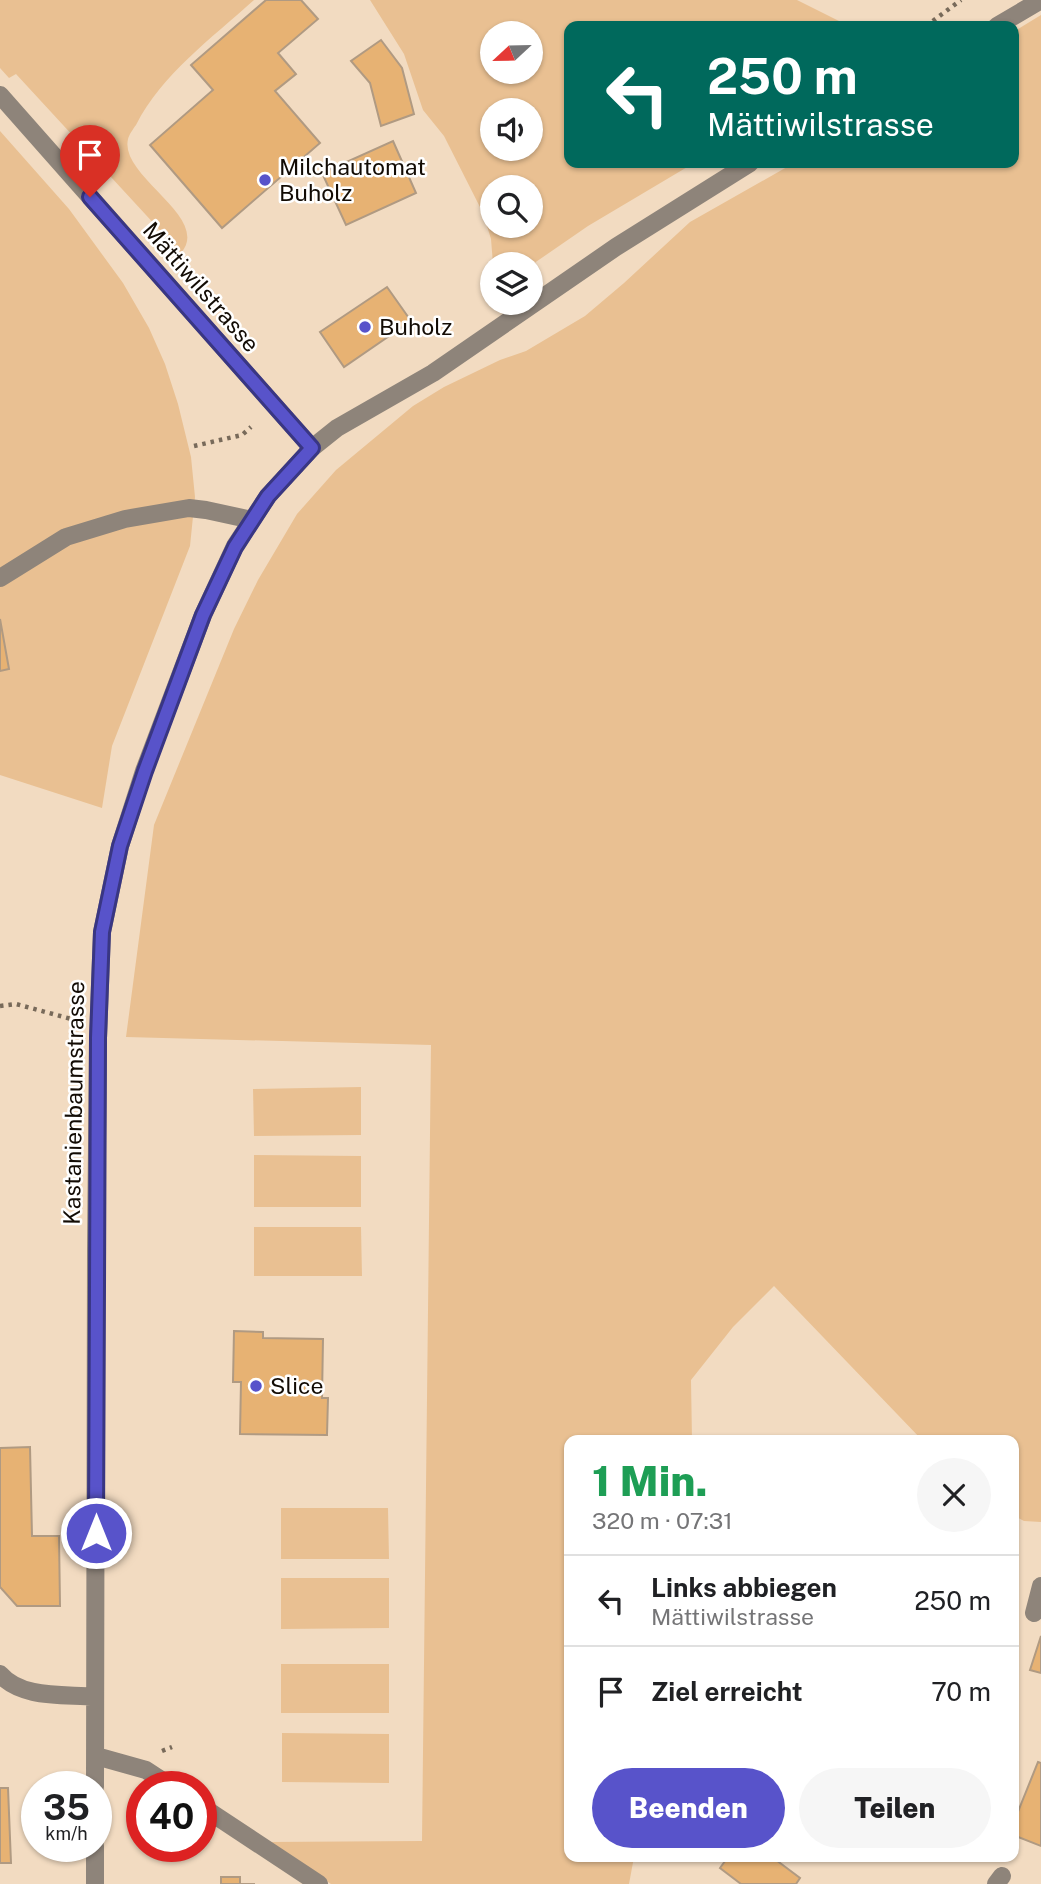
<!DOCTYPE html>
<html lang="de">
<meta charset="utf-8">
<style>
:root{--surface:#fff;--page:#f6f6f6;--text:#202124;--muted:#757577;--line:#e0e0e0;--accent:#5853ca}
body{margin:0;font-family:"Public Sans",sans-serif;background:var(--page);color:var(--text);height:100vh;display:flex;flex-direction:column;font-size:26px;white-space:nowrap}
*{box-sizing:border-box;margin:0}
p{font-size:23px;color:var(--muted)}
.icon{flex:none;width:38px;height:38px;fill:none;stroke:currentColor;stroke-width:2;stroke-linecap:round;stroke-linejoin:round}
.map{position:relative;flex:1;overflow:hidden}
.side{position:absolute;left:564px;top:1435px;width:455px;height:427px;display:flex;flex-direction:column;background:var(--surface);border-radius:14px;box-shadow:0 2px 5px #0004}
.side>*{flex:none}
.banner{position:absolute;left:564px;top:21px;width:455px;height:147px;border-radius:14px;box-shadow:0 2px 5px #0004;background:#00695c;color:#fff;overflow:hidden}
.needle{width:46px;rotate:248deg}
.controls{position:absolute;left:480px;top:21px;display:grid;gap:14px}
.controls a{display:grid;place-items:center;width:63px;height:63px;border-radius:50%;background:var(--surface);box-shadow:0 2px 5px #0004;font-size:35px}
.speed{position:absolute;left:21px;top:1771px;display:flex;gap:14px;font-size:35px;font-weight:700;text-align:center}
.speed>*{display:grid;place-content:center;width:91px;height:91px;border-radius:50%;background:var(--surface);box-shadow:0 2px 5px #0004;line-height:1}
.speed small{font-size:18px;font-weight:400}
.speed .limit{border:10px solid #d22;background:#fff;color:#111}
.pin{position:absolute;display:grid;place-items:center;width:60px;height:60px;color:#fff;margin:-72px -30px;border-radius:50% 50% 50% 0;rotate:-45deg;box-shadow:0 0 7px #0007}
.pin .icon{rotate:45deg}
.me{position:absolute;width:77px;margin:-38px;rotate:0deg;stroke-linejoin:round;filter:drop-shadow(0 0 5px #0008)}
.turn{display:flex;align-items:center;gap:24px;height:147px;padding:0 28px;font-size:32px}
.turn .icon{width:91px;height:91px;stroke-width:2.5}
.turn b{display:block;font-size:49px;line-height:60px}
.round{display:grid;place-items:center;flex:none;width:74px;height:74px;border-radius:37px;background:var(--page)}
.head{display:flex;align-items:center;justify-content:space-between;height:119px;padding:0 28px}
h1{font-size:42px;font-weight:800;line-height:52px;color:#1e9e55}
.action{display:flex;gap:14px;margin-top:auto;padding:14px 28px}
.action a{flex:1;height:80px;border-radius:42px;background:var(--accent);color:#fff;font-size:28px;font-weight:800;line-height:80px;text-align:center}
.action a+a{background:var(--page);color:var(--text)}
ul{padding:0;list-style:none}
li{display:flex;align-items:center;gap:21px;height:91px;padding:0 28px;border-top:2px solid var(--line)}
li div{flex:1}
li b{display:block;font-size:26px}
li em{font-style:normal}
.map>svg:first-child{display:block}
.green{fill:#e9c092;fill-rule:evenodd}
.building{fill:#e7b273;stroke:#b09a82;stroke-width:2}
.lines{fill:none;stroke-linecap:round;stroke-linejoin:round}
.path{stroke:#786a5a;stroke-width:4.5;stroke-dasharray:3.5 5;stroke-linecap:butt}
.minor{stroke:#8e847a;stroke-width:18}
.route-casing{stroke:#393683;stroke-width:18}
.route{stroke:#5853ca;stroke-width:12}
.poi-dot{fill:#5853ca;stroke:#fff;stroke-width:2.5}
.labels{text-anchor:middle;stroke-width:5;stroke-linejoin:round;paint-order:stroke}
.poi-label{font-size:23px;fill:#120b04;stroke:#fff;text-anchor:start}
.street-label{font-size:23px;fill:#120b04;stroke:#fff}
</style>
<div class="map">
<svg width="1041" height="1884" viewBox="0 0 1041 1884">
<rect width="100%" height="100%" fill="#f2dbc1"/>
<path class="green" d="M 0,0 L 254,0 C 212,38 162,74 136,125 C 133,129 129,135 128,139 C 119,177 212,217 181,253 L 16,74 L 9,78 L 0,68 Z
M 370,0 L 797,0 L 849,26 L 569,26 L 569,163 L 694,163 L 588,226 L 530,266 L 493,264 L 491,239 L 483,213 L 444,136 L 423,110 L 404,54 ZM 492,33 L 530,33 L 530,72 L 492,72 ZM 492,110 L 530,110 L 530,149 L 492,149 ZM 492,187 L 530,187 L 530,226 L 492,226 Z
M 1041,15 L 1041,1522 L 1024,1521 L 1013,1515 L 1013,1440 L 922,1440 L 774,1286 L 733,1327 L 691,1380 L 692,1440 L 569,1440 L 569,1857 L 634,1857 L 629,1884 L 331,1884 L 267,1842 L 422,1841 L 431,1045 L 126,1037 L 154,825 L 234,629 L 258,580 L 297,514 L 336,470 L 413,406 L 444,387 L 500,360 L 526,351 L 585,316 L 624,283 L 690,222 L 794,163 L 1013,163 L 1013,32 Z
M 0,131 L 69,209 L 123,283 L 149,328 L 165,364 L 178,404 L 191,457 L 195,497 L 190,546 L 112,746 L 102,808 L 0,775 Z
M 361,1087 L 361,1135 L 254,1136 L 253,1089 Z
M 254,1155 L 361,1156 L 361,1207 L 254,1207 Z
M 254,1227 L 361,1227 L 362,1276 L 254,1276 Z
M 281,1508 L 388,1508 L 389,1559 L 281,1559 Z
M 281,1578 L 389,1578 L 389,1628 L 281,1629 Z
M 281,1664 L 389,1664 L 389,1713 L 281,1713 Z
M 282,1733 L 389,1734 L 389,1783 L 282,1782 Z"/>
<path class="building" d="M 266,0 L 301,0 L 318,19 L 278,53 L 296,74 L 275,91 L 320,143 L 222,228 L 150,145 L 213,90 L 191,65 Z
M 381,40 L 402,68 L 414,114 L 381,126 L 370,83 L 351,61 Z
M 393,141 L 416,193 L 346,225 L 322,173 Z
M 387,287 L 411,321 L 344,367 L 320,332 Z
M 0,619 L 9,669 L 0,671 Z
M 234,1331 L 263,1332 L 263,1338 L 323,1339 L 322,1398 L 328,1398 L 327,1435 L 240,1434 L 241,1382 L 233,1382 Z
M 30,1447 L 32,1536 L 59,1536 L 60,1606 L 17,1606 L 0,1587 L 0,1448 Z
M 1041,1636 L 1041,1673 L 1030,1670 Z
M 1038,1762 L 1041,1763 L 1041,1846 L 1013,1835 L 1013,1824 Z
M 0,1788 L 8,1788 L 11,1863 L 0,1863 Z
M 728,1857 L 772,1857 L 800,1878 L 796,1884 L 741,1884 L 720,1868 Z
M 221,1877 L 240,1877 L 240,1884 L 255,1884 L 221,1884 Z"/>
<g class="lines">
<path class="path" d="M 926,26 L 961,0
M 194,446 L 242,435 L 251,427
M 0,1006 L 16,1004 L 75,1020
M 162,1751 L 172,1747"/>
<path class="minor" d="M 997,26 L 1041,0
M 0,95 L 312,448
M 0,578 L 66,537 L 125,519 L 189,508 L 206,510 L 252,520
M 1034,1613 L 1041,1586
M 0,1674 C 21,1699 65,1694 95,1697
M 96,1756 L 146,1770 L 172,1787
M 95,1787 L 96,1251 L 98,1038 L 102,932 L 120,846 L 144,771 L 203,615 L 235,546 L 268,496 L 312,448 L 337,428 L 433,373 L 616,247 L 750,163
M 201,1806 L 319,1884
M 95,1846 L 95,1884
M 996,1884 L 1002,1876"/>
</g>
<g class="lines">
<defs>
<path id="route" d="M 90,197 L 312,448 L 268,496 L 235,547 L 203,615 L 145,771 L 120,846 L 102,932 L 98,1038 L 96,1533"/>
</defs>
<use href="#route" class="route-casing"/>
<use href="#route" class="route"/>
</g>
<g class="poi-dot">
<circle cx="265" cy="180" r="7"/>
<circle cx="365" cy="327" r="7"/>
<circle cx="256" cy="1386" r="7"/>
</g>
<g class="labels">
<g class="poi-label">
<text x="279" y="175">Milchautomat<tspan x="279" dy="26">Buholz</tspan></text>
<text x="379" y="335">Buholz</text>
<text x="270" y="1394">Slice</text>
</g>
<g class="street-label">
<text transform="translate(201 287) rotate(49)" y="8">Mättiwilstrasse</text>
<text transform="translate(74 1103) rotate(-89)" y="8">Kastanienbaumstrasse</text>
</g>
</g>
</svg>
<div class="controls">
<a><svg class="needle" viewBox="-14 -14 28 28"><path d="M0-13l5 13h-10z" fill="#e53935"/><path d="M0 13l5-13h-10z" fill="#757577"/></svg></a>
<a><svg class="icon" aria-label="sound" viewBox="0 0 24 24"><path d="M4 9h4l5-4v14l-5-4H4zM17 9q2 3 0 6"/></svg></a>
<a><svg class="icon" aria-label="search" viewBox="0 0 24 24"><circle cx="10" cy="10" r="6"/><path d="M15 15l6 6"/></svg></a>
<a><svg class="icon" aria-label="layers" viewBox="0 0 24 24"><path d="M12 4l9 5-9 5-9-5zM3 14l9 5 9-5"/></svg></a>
</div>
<div class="speed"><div>35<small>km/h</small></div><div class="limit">40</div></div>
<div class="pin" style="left:90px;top:197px;background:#d93025"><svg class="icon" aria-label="arrive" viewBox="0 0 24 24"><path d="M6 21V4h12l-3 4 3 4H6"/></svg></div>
<svg class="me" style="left:96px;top:1533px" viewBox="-20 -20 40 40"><circle r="17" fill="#5853ca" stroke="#fff" stroke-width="3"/><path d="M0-11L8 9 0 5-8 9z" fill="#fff"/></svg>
<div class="banner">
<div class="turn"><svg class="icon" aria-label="left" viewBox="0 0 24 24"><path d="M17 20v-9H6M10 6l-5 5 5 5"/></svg><div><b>250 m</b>Mättiwilstrasse</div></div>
</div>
<section class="side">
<div class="head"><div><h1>1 Min.</h1><p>320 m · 07:31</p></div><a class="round"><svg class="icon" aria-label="close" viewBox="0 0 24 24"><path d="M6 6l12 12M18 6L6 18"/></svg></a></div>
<ul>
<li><svg class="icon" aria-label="left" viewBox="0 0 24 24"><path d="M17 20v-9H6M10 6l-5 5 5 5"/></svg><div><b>Links abbiegen</b><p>Mättiwilstrasse</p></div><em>250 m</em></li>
<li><svg class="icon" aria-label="arrive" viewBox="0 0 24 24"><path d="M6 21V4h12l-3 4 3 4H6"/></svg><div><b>Ziel erreicht</b></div><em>70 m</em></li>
</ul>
<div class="action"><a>Beenden</a><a>Teilen</a></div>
</section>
</div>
